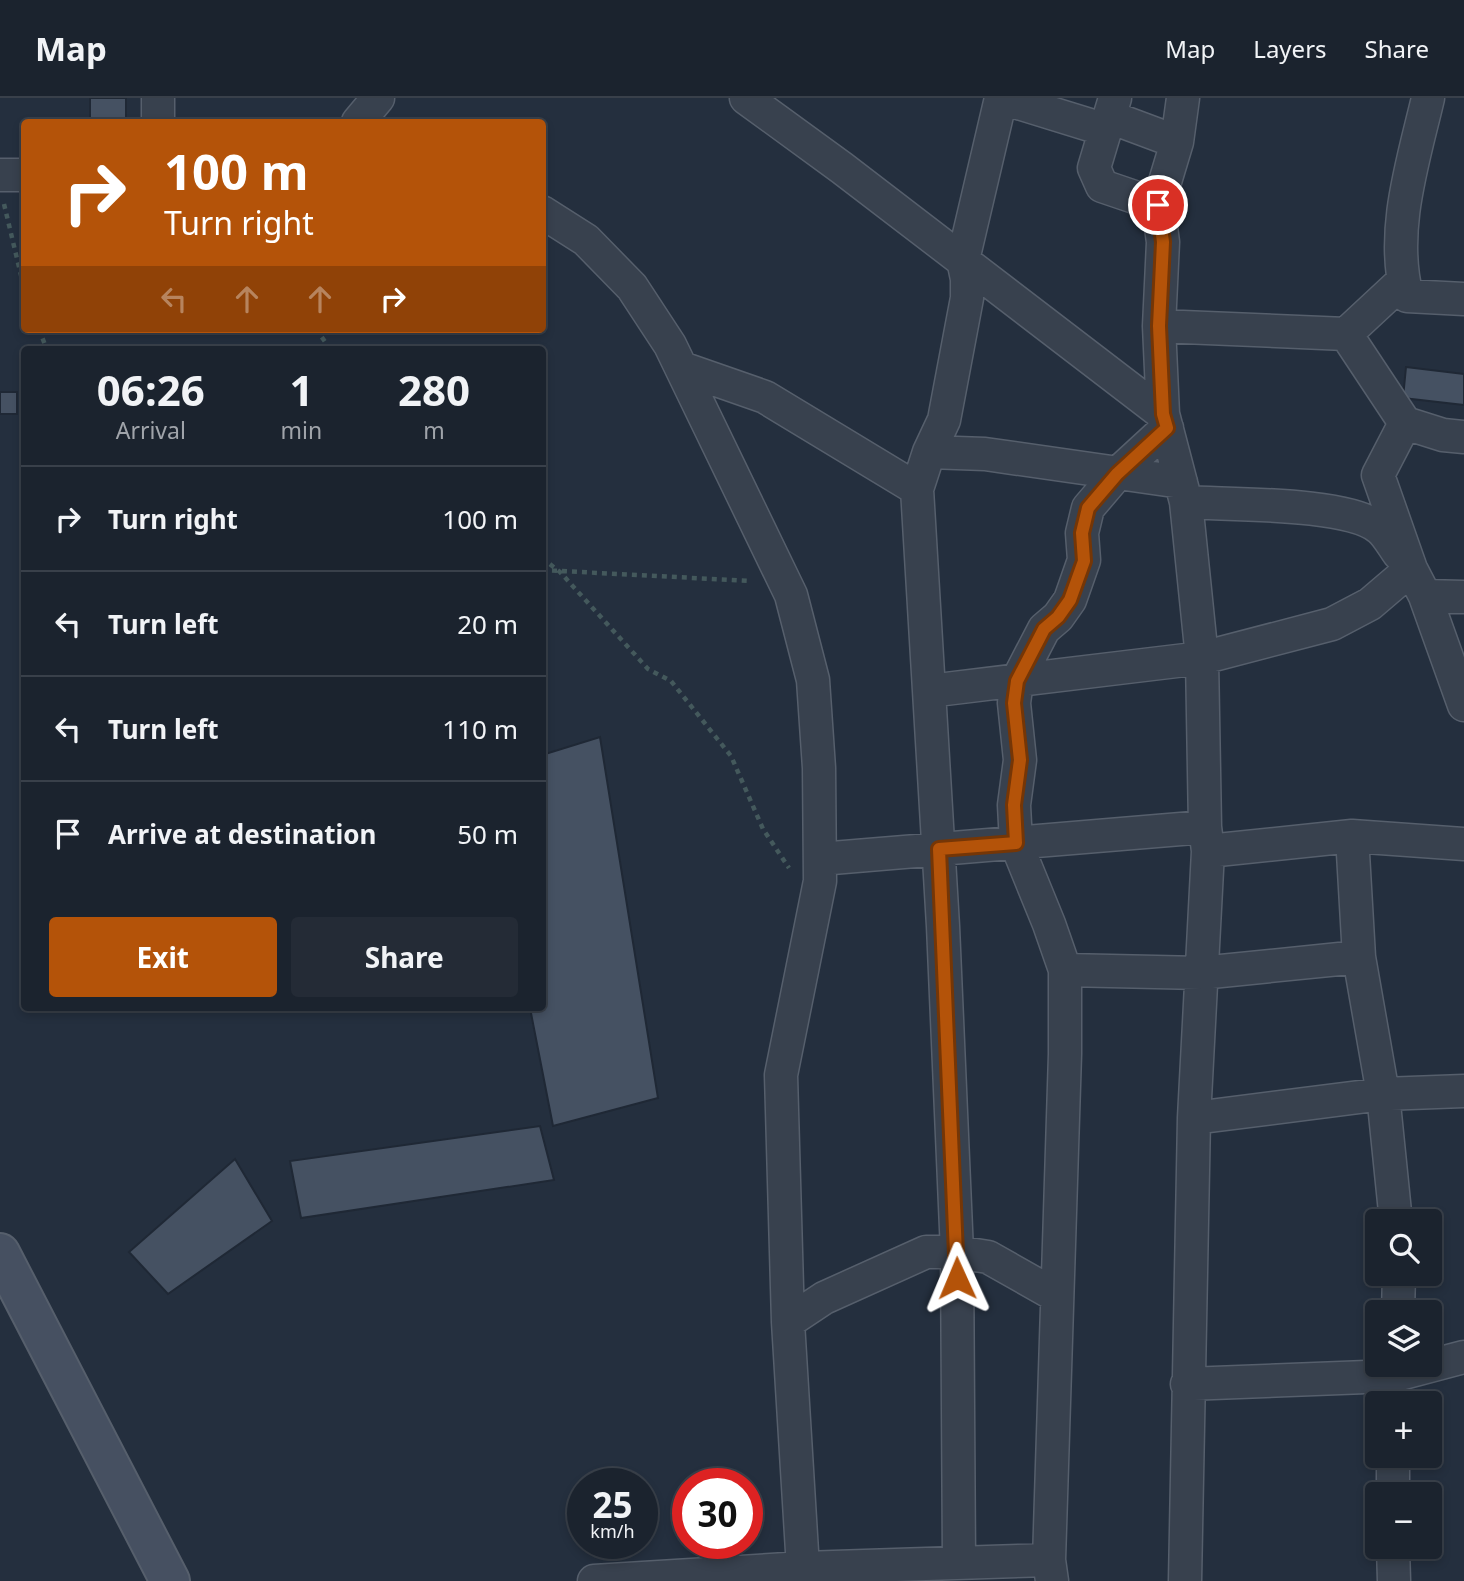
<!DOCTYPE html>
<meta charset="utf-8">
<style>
:root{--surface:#1b232e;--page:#242b36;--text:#f1f3f6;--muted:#a0a4aa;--line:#39404a;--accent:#b45309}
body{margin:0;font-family:"Noto Sans",sans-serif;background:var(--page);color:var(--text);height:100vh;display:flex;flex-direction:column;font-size:26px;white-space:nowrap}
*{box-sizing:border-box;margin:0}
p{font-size:23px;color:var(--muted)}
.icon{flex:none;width:38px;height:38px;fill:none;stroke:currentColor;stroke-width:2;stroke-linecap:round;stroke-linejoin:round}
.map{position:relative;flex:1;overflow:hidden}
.side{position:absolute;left:21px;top:248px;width:525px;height:665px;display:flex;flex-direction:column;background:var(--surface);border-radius:7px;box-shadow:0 4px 10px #0003,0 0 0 2px var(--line)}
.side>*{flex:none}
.banner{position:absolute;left:21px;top:21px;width:525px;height:214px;border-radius:7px;box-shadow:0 4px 10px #0003,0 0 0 2px var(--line);background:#b45309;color:#fff;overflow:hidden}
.controls{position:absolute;left:1365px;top:1111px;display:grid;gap:14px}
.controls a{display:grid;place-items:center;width:77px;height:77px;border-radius:7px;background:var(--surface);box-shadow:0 4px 10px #0003,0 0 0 2px var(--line);font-size:35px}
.speed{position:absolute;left:567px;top:1370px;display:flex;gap:14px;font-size:35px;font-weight:700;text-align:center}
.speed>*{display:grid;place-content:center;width:91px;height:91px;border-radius:50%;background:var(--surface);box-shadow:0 4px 10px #0003,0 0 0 2px var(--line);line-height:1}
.speed small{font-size:18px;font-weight:400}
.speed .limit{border:10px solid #d22;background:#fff;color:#111}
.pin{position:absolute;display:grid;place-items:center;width:60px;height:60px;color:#fff;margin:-30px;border:4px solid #fff;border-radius:50%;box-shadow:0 2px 7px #0007}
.me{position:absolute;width:77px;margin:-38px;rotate:359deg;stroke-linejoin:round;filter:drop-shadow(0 0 5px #0008)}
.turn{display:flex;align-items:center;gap:24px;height:147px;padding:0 28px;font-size:32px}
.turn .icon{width:91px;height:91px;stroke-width:2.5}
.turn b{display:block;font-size:49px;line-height:60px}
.lanes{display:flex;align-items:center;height:66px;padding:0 28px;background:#0003;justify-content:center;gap:35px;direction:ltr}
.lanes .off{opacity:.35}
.eta{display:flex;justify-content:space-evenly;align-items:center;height:119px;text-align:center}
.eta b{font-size:42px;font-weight:700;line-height:49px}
.action{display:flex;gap:14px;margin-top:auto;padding:14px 28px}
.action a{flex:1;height:80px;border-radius:7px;background:var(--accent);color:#fff;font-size:28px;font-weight:700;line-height:80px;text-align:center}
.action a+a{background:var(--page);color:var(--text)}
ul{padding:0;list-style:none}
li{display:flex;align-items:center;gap:21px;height:105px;padding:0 28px;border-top:2px solid var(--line)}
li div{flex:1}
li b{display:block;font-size:26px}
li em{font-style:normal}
header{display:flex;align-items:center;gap:42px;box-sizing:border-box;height:98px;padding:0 35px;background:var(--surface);border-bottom:2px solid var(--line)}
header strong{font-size:33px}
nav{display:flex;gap:38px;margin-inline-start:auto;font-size:24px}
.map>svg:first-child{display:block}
.building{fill:#455162;stroke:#1f2835;stroke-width:2}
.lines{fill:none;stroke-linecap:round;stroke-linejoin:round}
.minor-casing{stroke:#565f6c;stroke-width:35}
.secondary-casing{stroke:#565f6c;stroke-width:42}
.path{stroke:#44595c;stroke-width:4.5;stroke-dasharray:5 5;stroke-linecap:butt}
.minor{stroke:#38414e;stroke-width:32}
.secondary{stroke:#465061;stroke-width:38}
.route-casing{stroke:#753606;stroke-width:18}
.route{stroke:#b45309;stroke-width:12}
</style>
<header>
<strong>Map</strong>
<nav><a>Map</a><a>Layers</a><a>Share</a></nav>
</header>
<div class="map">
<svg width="1464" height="1483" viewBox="0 0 1464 1483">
<rect width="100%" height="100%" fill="#242f3e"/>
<path class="building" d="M 90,0 L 126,0 L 126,23 L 90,23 Z
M 1406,269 L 1464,276 L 1464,307 L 1403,300 Z
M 0,294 L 17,294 L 17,316 L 0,316 Z
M 600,639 L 658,1000 L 553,1028 L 530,910 L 542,910 L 542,657 Z
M 540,1028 L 554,1082 L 301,1120 L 290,1063 Z
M 235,1061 L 272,1123 L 168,1196 L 129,1154 Z"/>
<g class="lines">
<defs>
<path id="minor" d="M 746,0 L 842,70 L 1163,316
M 1002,0 L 1106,32
M 1115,0 L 1094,70 L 1102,88 L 1158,107
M 1183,0 L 1177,44 L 1158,107 L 1163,144 L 1159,228 L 1163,316 L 1186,404 L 1202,560 L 1205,729 L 1208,753 L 1194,1020 L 1185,1483
M 1428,0 C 1413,64 1390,133 1407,198 L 1464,201
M 1110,19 L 1177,44
M 158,24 L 158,0
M 358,24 L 378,0
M 0,77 L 24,77
M 542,114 L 586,142 L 632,189 L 670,247 L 791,497 L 813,582 L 819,670 L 820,783 L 781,977 L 788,1224 L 803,1470 L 813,1483
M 1159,228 L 1346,236 L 1405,325
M 1346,236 L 1403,183
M 682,270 L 765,299 L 917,391
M 1464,339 L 1443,337 L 1405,325 L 1378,377 L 1411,471 L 1425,498 L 1464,607
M 929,354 L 985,356 L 1181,384
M 1186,404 C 1230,407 1348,404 1379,430 C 1387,436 1393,448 1399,456
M 1425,498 L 1464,499
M 929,593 L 1202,560 L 1332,526 L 1370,506 L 1411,471
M 1352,738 L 1359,859 L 1383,996 L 1396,1124
M 1208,753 L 1352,738 L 1464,746
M 820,761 L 1205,729
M 1065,872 L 1201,875 L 1359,859
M 1194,1020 L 1383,996 L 1464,993
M 1398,1214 L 1399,1176
M 788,1224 L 824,1200 L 926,1154 L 957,1154 L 988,1159 L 1057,1198
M 1187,1286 L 1392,1278 L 1464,1259
M 1393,1358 L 1393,1396
M 1393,1449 L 1394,1483
M 959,1465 L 957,1154 L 943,828 L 917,391 L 929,354 L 944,322 L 967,200 L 967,181 L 963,162 L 1001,0
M 594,1483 L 803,1470 L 1049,1462
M 1052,1483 L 1049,1462 L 1065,956 L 1065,872 L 1049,826 L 1016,745 L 1014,707 L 1020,662 L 1014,605 L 1017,583 L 1044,531 L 1058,519 L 1070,502 L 1084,462 L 1082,435 L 1088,410 L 1117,376 L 1167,330"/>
<path id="secondary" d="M 0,1155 L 170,1483"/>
</defs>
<use href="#minor" class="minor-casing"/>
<use href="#secondary" class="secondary-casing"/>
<path class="path" d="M 4,106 L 24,190
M 39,231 L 47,252
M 316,231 L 331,252
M 542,460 L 560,474 L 648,571 L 671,583 L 731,658 L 763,731 L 789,770
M 542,472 L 751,483"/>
<use href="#minor" class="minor"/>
<use href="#secondary" class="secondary"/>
</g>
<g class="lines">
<defs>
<path id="route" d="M 957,1180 L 939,751 L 1016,745 L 1014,707 L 1020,662 L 1014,605 L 1017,583 L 1044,531 L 1058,519 L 1070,502 L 1084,463 L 1082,435 L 1088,410 L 1117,376 L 1167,330 L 1163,316 L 1159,228 L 1163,144 L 1158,107"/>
</defs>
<use href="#route" class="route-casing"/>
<use href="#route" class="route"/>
</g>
</svg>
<div class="controls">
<a><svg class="icon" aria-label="search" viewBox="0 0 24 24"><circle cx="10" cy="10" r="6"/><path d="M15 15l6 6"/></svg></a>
<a><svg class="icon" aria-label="layers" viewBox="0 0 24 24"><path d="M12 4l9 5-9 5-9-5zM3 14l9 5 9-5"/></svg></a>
<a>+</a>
<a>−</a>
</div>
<div class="speed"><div>25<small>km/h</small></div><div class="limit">30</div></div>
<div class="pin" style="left:1158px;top:107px;background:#d93025"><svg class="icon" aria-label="arrive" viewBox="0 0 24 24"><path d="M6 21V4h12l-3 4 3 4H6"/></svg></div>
<svg class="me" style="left:957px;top:1180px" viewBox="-20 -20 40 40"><path d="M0-17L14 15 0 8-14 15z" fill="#b45309" stroke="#fff" stroke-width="4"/></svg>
<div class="banner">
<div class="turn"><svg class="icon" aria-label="right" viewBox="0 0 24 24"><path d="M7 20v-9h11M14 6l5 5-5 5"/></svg><div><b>100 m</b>Turn right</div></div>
<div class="lanes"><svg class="icon off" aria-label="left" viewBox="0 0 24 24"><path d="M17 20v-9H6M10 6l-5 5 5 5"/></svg><svg class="icon off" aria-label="ahead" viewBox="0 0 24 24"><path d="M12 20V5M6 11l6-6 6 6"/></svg><svg class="icon off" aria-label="ahead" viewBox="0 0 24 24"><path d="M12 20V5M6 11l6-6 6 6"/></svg><svg class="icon" aria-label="right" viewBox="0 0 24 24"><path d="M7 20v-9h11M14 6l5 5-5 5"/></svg></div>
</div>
<section class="side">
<div class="eta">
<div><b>06:26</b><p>Arrival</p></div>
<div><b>1</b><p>min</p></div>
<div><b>280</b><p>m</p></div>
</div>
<ul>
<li><svg class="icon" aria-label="right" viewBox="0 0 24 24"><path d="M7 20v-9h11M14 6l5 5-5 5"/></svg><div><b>Turn right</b></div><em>100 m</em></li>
<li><svg class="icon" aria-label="left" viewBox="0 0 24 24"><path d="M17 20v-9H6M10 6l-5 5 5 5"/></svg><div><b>Turn left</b></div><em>20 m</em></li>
<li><svg class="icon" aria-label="left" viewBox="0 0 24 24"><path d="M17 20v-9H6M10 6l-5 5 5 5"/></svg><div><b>Turn left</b></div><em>110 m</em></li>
<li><svg class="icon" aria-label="arrive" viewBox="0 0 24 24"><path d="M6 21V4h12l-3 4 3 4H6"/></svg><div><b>Arrive at destination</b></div><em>50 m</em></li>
</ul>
<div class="action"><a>Exit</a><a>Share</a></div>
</section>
</div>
